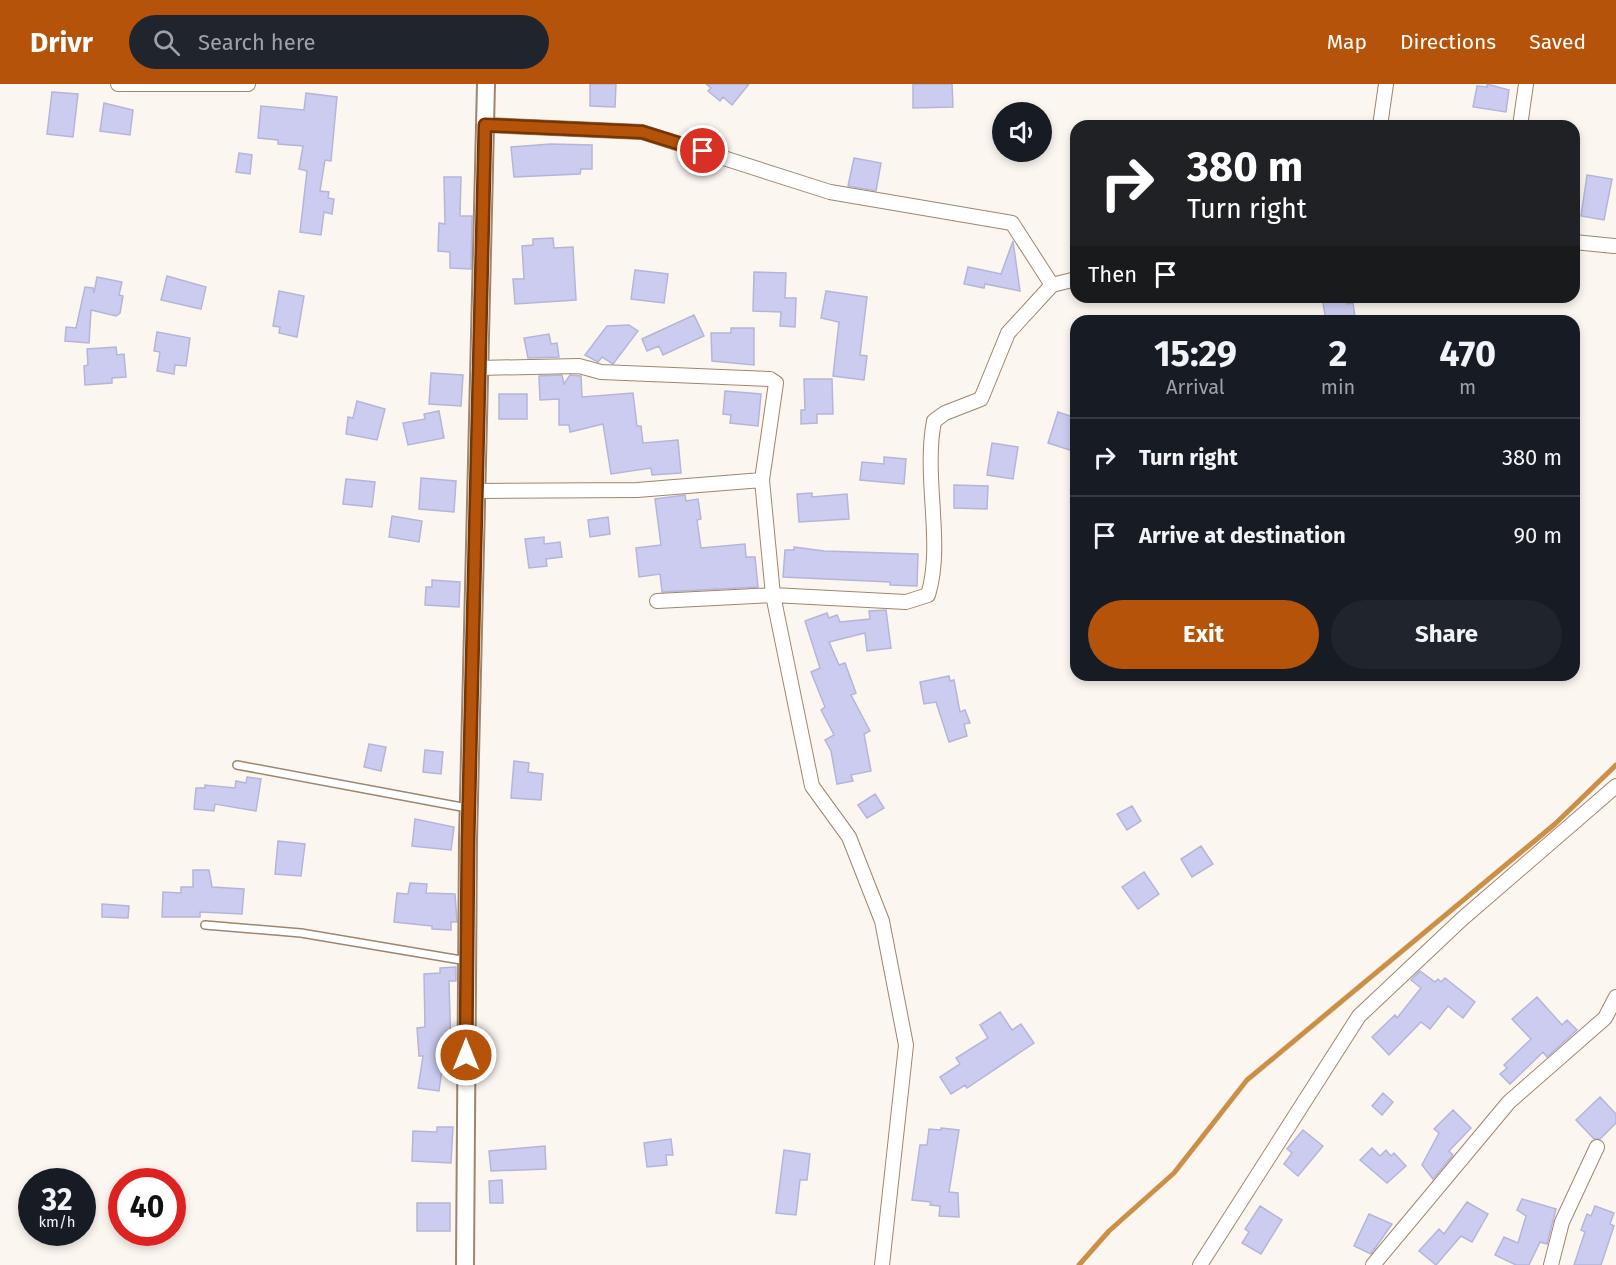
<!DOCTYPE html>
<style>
:root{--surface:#171b24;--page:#20242c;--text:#f1f3f6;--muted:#9ea1a6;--line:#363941;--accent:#b45309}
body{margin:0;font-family:"Fira Sans",sans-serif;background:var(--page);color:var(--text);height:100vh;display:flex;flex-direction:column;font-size:22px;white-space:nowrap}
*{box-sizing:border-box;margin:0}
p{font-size:20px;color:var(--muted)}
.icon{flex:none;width:33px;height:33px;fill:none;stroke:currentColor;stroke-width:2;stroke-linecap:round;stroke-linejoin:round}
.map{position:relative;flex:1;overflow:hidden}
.side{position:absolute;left:1070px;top:231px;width:510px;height:366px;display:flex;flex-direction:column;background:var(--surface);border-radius:18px;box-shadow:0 3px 9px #0003}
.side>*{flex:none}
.guide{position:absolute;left:1070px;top:36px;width:510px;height:183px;border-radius:18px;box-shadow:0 3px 9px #0003;background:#202124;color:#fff;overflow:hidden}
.fabs{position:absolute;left:992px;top:18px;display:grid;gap:12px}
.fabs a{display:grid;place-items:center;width:60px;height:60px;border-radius:50%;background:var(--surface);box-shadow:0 3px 9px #0003;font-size:30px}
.speed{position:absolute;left:18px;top:1084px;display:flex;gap:12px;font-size:30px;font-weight:700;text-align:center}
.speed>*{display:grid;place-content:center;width:78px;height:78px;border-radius:50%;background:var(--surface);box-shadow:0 3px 9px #0003;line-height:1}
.speed small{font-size:15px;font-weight:400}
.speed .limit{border:9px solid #d22;background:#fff;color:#111}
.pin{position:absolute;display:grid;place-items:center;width:51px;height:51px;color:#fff;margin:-26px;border:3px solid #fff;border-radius:50%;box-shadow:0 2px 6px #0007}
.me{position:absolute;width:66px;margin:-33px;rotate:0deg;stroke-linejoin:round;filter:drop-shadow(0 0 4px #0008)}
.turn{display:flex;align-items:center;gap:21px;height:126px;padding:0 18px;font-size:27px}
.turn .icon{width:78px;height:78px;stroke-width:2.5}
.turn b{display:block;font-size:42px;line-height:51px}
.then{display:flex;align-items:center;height:57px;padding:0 18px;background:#0003;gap:12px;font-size:22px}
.eta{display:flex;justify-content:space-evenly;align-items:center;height:102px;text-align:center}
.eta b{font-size:36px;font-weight:700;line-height:42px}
.primary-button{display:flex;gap:12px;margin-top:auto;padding:12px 18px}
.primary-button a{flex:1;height:69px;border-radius:36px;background:var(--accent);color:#fff;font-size:24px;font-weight:700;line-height:69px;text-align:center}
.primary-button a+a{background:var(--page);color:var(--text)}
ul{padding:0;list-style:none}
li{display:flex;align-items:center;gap:18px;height:78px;padding:0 18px;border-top:2px solid var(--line)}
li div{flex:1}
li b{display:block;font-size:22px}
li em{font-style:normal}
header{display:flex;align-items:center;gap:36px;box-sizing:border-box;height:84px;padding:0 30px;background:var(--accent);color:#fff}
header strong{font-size:28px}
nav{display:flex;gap:33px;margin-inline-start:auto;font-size:21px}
.search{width:420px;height:54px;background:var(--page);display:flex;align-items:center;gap:15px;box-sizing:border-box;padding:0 21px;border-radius:33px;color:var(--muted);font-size:22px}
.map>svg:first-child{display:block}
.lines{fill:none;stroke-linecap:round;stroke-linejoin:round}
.stream{stroke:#cc8f46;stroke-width:5}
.building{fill:#ccccf0;stroke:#b5b5d8;stroke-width:1.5}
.service-casing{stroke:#9f856b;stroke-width:10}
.minor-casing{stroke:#9f856b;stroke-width:16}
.tertiary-casing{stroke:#9f856b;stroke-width:20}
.service{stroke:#fff;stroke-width:7}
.minor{stroke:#fff;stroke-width:14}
.tertiary{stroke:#fff;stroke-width:16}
.route-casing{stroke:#753606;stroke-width:15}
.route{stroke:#b45309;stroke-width:10}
</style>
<header>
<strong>Drivr</strong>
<div class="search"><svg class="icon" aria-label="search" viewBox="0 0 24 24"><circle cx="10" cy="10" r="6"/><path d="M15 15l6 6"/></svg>Search here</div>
<nav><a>Map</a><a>Directions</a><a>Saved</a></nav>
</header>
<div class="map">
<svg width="1616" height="1181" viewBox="0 0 1616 1181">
<rect width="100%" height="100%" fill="#fcf6f1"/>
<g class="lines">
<path class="stream" d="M 1079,1181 L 1109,1147 L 1174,1089 L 1247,996 L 1555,740 L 1616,681"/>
</g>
<path class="building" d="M 590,0 L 616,0 L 615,23 L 590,22 Z
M 706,0 L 749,0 L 732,21 L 723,13 L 720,17 L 708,7 L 711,4 Z
M 913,0 L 952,0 L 953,23 L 913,24 Z
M 1487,0 L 1509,6 L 1506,28 L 1473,23 L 1477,2 L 1487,3 Z
M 52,8 L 78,10 L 73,53 L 47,50 Z
M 306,9 L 337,13 L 331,77 L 325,76 L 320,107 L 329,108 L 328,114 L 334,115 L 332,130 L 324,128 L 321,151 L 300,148 L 307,87 L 299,85 L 303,62 L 278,60 L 278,56 L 258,54 L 261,22 L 304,26 Z
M 104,19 L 133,26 L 130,51 L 100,47 Z
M 551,60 L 592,61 L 592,85 L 581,85 L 580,90 L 514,93 L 511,63 Z
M 239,69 L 252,71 L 250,90 L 236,88 Z
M 854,74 L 881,79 L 876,107 L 848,102 Z
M 1587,91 L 1612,95 L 1604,136 L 1581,132 Z
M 444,93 L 461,93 L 460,132 L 472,132 L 471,185 L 450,184 L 450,168 L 438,167 L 439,139 L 445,140 Z
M 553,154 L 554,164 L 573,163 L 576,216 L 515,220 L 513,195 L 524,195 L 522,162 L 533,161 L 533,155 Z
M 1013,157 L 1020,207 L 985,200 L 984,204 L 964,200 L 968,183 L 1001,190 Z
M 635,186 L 668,190 L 664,219 L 631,215 Z
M 754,188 L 786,189 L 785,214 L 796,214 L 795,243 L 780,242 L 781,228 L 753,227 Z
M 167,192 L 206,203 L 201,225 L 161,216 Z
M 97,193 L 122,198 L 119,211 L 123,212 L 120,229 L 116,232 L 91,226 L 89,259 L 65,257 L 66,243 L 76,244 L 85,203 L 93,204 L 94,209 Z
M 279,207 L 304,212 L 297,253 L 279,249 L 280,243 L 273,242 Z
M 826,207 L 867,213 L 860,271 L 867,272 L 864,296 L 833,292 L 839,238 L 821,234 Z
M 1322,213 L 1346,213 L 1347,220 L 1353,219 L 1355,233 L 1348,234 L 1349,237 L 1326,237 Z
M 694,231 L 704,252 L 663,271 L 659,262 L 647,267 L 642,255 Z
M 629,241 L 638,247 L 613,280 L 602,273 L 598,278 L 585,271 L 607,242 Z
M 731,244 L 754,244 L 754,281 L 712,277 L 711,249 L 731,249 Z
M 157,248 L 190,254 L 186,282 L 175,281 L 174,290 L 157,287 L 160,268 L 154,267 Z
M 549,250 L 551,260 L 557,259 L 559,273 L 528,274 L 524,254 Z
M 116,263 L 117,271 L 124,270 L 126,293 L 112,294 L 112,299 L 85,301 L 84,282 L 88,281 L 87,265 Z
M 431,289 L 463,291 L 461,322 L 429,320 Z
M 562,291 L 564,300 L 570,291 L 581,292 L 582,313 L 633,309 L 637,342 L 641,342 L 643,359 L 678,356 L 681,389 L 652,391 L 651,384 L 611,390 L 603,340 L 570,348 L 569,341 L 559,341 L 559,315 L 540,316 L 539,292 Z
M 804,295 L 832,295 L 833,330 L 817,330 L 817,339 L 801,340 L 801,326 L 805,326 Z
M 725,307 L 761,310 L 758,342 L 730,339 L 731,331 L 723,330 Z
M 499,310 L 527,310 L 527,335 L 499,335 Z
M 357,317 L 385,325 L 377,356 L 346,350 L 348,333 L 353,334 Z
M 439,327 L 444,354 L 408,361 L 403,339 L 425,335 L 424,330 Z
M 1058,328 L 1076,334 L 1076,368 L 1048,359 Z
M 992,359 L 1018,363 L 1013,395 L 987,391 Z
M 884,373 L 906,375 L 904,400 L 860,396 L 862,378 L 884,380 Z
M 421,394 L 456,397 L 454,428 L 419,425 Z
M 346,395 L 375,398 L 372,423 L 343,420 Z
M 954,401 L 988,402 L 987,425 L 954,424 Z
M 812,409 L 812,413 L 847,410 L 849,435 L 799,438 L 797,410 Z
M 685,411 L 686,417 L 698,415 L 701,435 L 697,436 L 701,464 L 745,460 L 746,473 L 755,473 L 758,503 L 662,508 L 660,490 L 639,493 L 636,464 L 661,461 L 655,415 Z
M 392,432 L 422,437 L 419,458 L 389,453 Z
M 608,433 L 610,450 L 590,453 L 588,436 Z
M 544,453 L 544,460 L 560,458 L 562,473 L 546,475 L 547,482 L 529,484 L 525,455 Z
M 794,463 L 824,467 L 918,470 L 917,502 L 890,501 L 890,498 L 783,493 L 785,466 L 794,466 Z
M 432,496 L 460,498 L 459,523 L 425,521 L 426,503 L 432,503 Z
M 886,526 L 891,564 L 867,567 L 865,549 L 829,558 L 839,581 L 845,579 L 856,609 L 851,611 L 870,647 L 864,650 L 871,687 L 851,691 L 853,697 L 837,700 L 831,667 L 825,656 L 834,651 L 821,626 L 825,623 L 811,588 L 820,584 L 805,537 L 827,529 L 829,534 L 837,531 L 840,538 L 870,535 L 869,527 Z
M 949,592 L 950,597 L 954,596 L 960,628 L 965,626 L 970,639 L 964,640 L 967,652 L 949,658 L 936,618 L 924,620 L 920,598 Z
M 369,660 L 386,663 L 381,687 L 364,683 Z
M 425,666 L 443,668 L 441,690 L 423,688 Z
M 514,677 L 529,679 L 528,688 L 543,690 L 541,716 L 511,714 Z
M 247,693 L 261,695 L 256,727 L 215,720 L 214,727 L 194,725 L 196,704 L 205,704 L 205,701 L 235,704 L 236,697 L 246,699 Z
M 875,710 L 884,724 L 867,734 L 858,721 Z
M 1132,722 L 1141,737 L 1127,746 L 1117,730 Z
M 415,735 L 454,743 L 451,766 L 412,762 Z
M 278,757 L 305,760 L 301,792 L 275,790 Z
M 1201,762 L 1213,780 L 1192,793 L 1181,775 Z
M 193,786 L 209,786 L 212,803 L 244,805 L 242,830 L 200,828 L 200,833 L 162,833 L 163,808 L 181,809 L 181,803 L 193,803 Z
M 1144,788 L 1159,810 L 1138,825 L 1122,803 Z
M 410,799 L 427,800 L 426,809 L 455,810 L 457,838 L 451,838 L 451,846 L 432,845 L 432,842 L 394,838 L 397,809 L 408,810 Z
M 102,820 L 129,822 L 128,834 L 102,833 Z
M 456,883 L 456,897 L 449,897 L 451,970 L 444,970 L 439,1007 L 418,1004 L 423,972 L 419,972 L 417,944 L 425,943 L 424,890 L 440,889 L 440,884 Z
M 1420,887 L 1435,898 L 1438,895 L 1441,898 L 1445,894 L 1475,918 L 1463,934 L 1448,922 L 1430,945 L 1421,938 L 1389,971 L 1372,953 L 1395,931 L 1397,934 L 1421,904 L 1411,896 Z
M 1537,913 L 1562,941 L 1567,936 L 1577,946 L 1547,973 L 1543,968 L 1510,1000 L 1500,990 L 1507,984 L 1504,981 L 1531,955 L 1512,935 Z
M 1000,928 L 1012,946 L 1021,940 L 1034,959 L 967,1004 L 965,1001 L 951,1010 L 940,993 L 960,980 L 956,974 L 988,954 L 980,941 Z
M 1383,1009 L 1393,1018 L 1382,1031 L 1372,1022 Z
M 1600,1013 L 1616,1030 L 1616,1039 L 1600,1055 L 1594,1055 L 1576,1036 Z
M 1453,1026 L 1471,1044 L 1449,1067 L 1453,1071 L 1433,1095 L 1422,1081 L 1439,1049 L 1434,1045 Z
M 437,1043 L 453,1043 L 451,1079 L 412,1077 L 413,1047 L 437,1048 Z
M 941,1044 L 959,1046 L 949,1108 L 958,1109 L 959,1133 L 939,1132 L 940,1122 L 930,1121 L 931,1118 L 912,1116 L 920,1061 L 927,1061 L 929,1045 L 941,1046 Z
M 1303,1046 L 1323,1062 L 1298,1092 L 1284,1080 L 1292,1069 L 1287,1065 Z
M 671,1055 L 673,1071 L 666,1071 L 667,1081 L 647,1083 L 644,1059 Z
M 545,1062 L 546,1085 L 491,1087 L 489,1067 Z
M 1372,1064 L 1380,1072 L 1386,1066 L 1391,1072 L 1394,1069 L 1406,1082 L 1387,1099 L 1360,1076 Z
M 784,1066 L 810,1070 L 807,1096 L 800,1096 L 796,1131 L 776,1129 Z
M 502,1096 L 503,1119 L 490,1119 L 489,1097 Z
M 1522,1115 L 1556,1125 L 1547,1160 L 1540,1158 L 1529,1181 L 1516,1181 L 1495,1171 L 1504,1153 L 1518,1159 L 1526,1132 L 1517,1126 Z
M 1467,1118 L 1488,1130 L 1472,1158 L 1461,1152 L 1436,1181 L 1419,1167 L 1439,1145 L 1444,1150 Z
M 417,1119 L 450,1119 L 450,1147 L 417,1147 Z
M 1260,1122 L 1282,1136 L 1261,1170 L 1242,1159 L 1249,1148 L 1245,1145 Z
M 1595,1122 L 1614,1129 L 1610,1140 L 1614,1142 L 1601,1181 L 1574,1181 L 1585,1148 L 1581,1146 L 1587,1130 L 1591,1132 Z
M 1369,1130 L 1392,1140 L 1371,1170 L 1354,1162 Z"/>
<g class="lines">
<defs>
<path id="service" d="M 237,681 L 467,724
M 205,841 L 301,849 L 467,877"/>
<path id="minor" d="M 118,0 L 248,0
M 485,41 L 642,48 L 830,108 L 1012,139 L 1052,201
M 1380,42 L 1386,0
M 1520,42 L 1526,0
M 1574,158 L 1614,162
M 478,284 L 579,282 L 601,288 L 770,295 L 776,299 L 762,396 L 773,511 L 812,702 L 849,753 L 882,837 L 906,961 L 882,1181
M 476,407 L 637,406 L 762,396
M 657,517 L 773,511 L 906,518 L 928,511 C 944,460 923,394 934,337 L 945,329 L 981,315 L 1008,249 L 1052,201 L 1076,195
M 1200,1181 L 1359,932 L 1462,835 L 1616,702
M 1373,1181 L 1509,1018 L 1605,934 L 1616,913
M 1551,1181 L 1562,1138 L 1597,1063"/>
<path id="tertiary" d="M 465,1181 L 468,756 L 486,0"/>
</defs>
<use href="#service" class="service-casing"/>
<use href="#minor" class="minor-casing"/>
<use href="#tertiary" class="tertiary-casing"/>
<use href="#service" class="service"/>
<use href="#minor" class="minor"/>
<use href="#tertiary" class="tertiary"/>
</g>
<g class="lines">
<defs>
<path id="route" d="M 466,971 L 468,756 L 485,41 L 642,48 L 703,67"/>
</defs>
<use href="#route" class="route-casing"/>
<use href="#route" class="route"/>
</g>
</svg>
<div class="fabs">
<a><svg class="icon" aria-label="sound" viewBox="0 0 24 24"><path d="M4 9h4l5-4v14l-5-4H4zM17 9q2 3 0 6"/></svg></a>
</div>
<div class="speed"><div>32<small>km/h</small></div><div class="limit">40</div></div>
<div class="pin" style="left:703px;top:67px;background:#d93025"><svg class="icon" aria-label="arrive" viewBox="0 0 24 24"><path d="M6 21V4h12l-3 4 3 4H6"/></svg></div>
<svg class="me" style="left:466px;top:971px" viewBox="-20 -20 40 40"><circle r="17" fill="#b45309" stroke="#fff" stroke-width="3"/><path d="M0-11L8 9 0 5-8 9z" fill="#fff"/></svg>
<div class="guide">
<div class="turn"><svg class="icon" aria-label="right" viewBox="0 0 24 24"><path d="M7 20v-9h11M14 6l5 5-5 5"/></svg><div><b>380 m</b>Turn right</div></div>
<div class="then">Then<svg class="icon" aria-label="arrive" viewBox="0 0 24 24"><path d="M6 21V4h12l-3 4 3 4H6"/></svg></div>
</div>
<section class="side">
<div class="eta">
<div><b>15:29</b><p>Arrival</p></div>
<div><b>2</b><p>min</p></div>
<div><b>470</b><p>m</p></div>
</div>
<ul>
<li><svg class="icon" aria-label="right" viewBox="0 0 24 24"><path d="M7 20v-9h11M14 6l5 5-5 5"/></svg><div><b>Turn right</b></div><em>380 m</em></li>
<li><svg class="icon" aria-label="arrive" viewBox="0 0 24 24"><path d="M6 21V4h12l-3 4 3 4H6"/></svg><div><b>Arrive at destination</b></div><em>90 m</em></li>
</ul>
<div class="primary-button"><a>Exit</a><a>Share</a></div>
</section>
</div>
